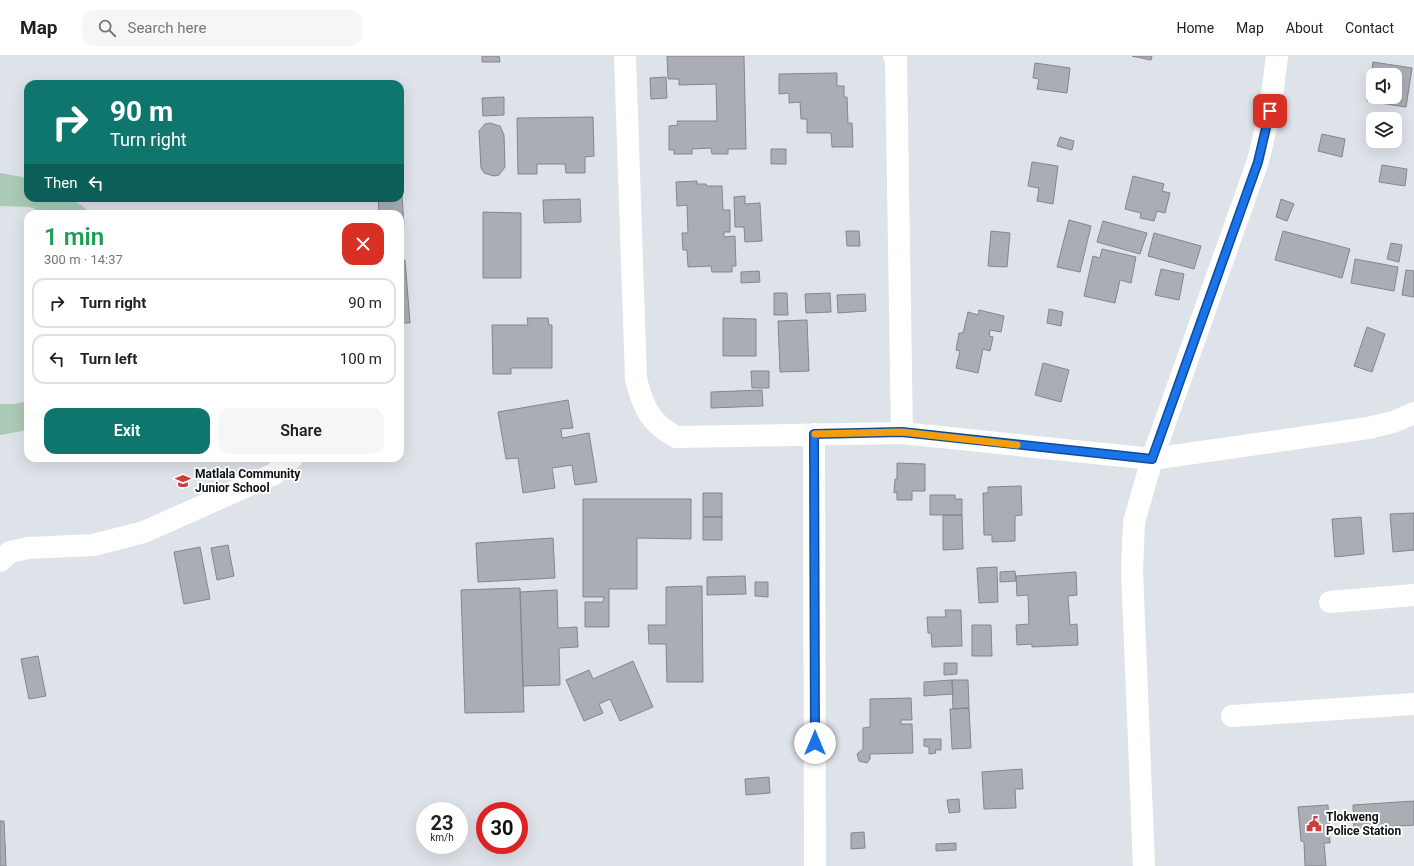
<!DOCTYPE html>
<meta charset="utf-8">
<style>
:root{--surface:#fff;--page:#f6f6f6;--text:#222;--muted:#767676;--line:#e0e0e0;--accent:#0f766e}
body{margin:0;font-family:Roboto,sans-serif;background:var(--page);color:var(--text);height:100vh;display:flex;flex-direction:column;font-size:15px;white-space:nowrap}
*{box-sizing:border-box;margin:0}
p{font-size:13px;color:var(--muted)}
.icon{flex:none;width:22px;height:22px;fill:none;stroke:currentColor;stroke-width:2;stroke-linecap:round;stroke-linejoin:round}
.map{position:relative;flex:1;overflow:hidden}
.details{position:absolute;left:24px;top:154px;width:380px;height:252px;display:flex;flex-direction:column;background:var(--surface);border-radius:12px;box-shadow:0 4px 16px #0002}
.details>*{flex:none}
.guide{position:absolute;left:24px;top:24px;width:380px;height:122px;border-radius:12px;box-shadow:0 4px 16px #0002;background:#0f766e;color:#fff;overflow:hidden}
.buttons{position:absolute;left:1366px;top:12px;display:grid;gap:8px}
.buttons a{display:grid;place-items:center;width:36px;height:36px;border-radius:8px;background:var(--surface);box-shadow:0 4px 16px #0002;font-size:20px}
.speed{position:absolute;left:416px;top:746px;display:flex;gap:8px;font-size:20px;font-weight:700;text-align:center}
.speed>*{display:grid;place-content:center;width:52px;height:52px;border-radius:50%;background:var(--surface);box-shadow:0 4px 16px #0002;line-height:1}
.speed small{font-size:10px;font-weight:400}
.speed .limit{border:6px solid #d22;background:#fff;color:#111}
.pin{position:absolute;display:grid;place-items:center;width:34px;height:34px;color:#fff;margin:-17px;border-radius:8px;box-shadow:0 2px 6px #0006}
.me{position:absolute;width:44px;margin:-22px;rotate:0deg;stroke-linejoin:round;filter:drop-shadow(0 0 3px #0008)}
.turn{display:flex;align-items:center;gap:14px;height:84px;padding:0 20px;font-size:18px}
.turn .icon{width:52px;height:52px;stroke-width:2.5}
.turn b{display:block;font-size:28px;line-height:34px}
.then{display:flex;align-items:center;height:38px;padding:0 20px;background:#0003;gap:8px;font-size:15px}
.round{display:grid;place-items:center;flex:none;width:42px;height:42px;border-radius:12px;background:var(--page)}
.overview{display:flex;align-items:center;justify-content:space-between;height:68px;padding:0 20px}
h1{font-size:24px;font-weight:600;line-height:30px;color:#1e9e55}
.primary-button{display:flex;gap:8px;margin-top:auto;padding:8px 20px}
.primary-button a{flex:1;height:46px;border-radius:12px;background:var(--accent);color:#fff;font-size:16px;font-weight:600;line-height:46px;text-align:center}
.primary-button a+a{background:var(--page);color:var(--text)}
ul{padding:0;list-style:none}
li{display:flex;align-items:center;gap:12px;height:50px;margin:0 8px 6px;padding:0 12px;border:2px solid var(--line);border-radius:12px}
li div{flex:1}
li b{display:block;font-size:15px}
li em{font-style:normal}
header{display:flex;align-items:center;gap:24px;box-sizing:border-box;height:56px;padding:0 20px;background:var(--surface);border-bottom:1px solid var(--line)}
header strong{font-size:19px}
nav{display:flex;gap:22px;margin-inline-start:auto;font-size:14px}
.search{width:280px;height:36px;background:var(--page);display:flex;align-items:center;gap:10px;box-sizing:border-box;padding:0 14px;border-radius:12px;color:var(--muted);font-size:15px}
.map>svg:first-child{display:block}
.green{fill:#abcab6}
.building{fill:#aaaeb4;stroke:#83878c;fill-rule:evenodd}
.lines{fill:none;stroke-linecap:round;stroke-linejoin:round}
.minor{stroke:#fff;stroke-width:22}
.route-casing{stroke:#114b97;stroke-width:10}
.route{stroke:#1a73e8;stroke-width:7}
.slow{stroke:#f59e0b;stroke-width:7}
.labels{text-anchor:middle;stroke-width:4;stroke-linejoin:round;paint-order:stroke}
.poi-label{font-size:12px;font-weight:bold;fill:#101113;stroke:#fff;text-anchor:start}
</style>
<header>
<strong>Map</strong>
<div class="search"><svg class="icon" aria-label="search" viewBox="0 0 24 24"><circle cx="10" cy="10" r="6"/><path d="M15 15l6 6"/></svg>Search here</div>
<nav><a>Home</a><a>Map</a><a>About</a><a>Contact</a></nav>
</header>
<div class="map">
<svg width="1414" height="810" viewBox="0 0 1414 810">
<rect width="100%" height="100%" fill="#dee2e9"/>
<path class="green" d="M 0,117 L 28,122 L 28,142 C 50,142 76,137 90,158 L 43,158 L 33,152 L 29,151 L 0,150 Z
M 28,345 L 28,374 L 0,379 L 0,348 L 13,348 Z"/>
<path class="building" d="M 482,0 L 499,0 L 500,6 L 482,6 Z
M 667,0 L 744,0 L 746,93 L 728,93 L 728,98 L 712,98 L 711,92 L 692,93 L 692,98 L 674,98 L 674,94 L 669,94 L 669,70 L 678,69 L 677,65 L 717,65 L 716,28 L 679,29 L 679,23 L 668,23 Z
M 1132,0 L 1152,0 L 1151,4 Z
M 1373,6 L 1412,12 L 1406,51 L 1367,45 ZM 1373,19 L 1395,19 L 1395,41 L 1373,41 Z
M 1035,7 L 1070,12 L 1067,37 L 1037,33 L 1039,23 L 1033,22 Z
M 837,17 L 837,30 L 844,30 L 844,41 L 847,41 L 848,67 L 852,67 L 853,91 L 832,91 L 831,77 L 807,77 L 807,63 L 801,63 L 800,46 L 789,47 L 789,37 L 779,38 L 779,18 Z
M 666,21 L 667,42 L 651,43 L 650,22 Z
M 504,41 L 504,59 L 483,60 L 482,42 Z
M 593,61 L 594,100 L 585,101 L 585,117 L 566,117 L 565,108 L 537,108 L 537,118 L 518,118 L 517,62 Z
M 490,67 L 500,70 L 504,79 L 505,111 L 499,119 L 494,120 L 484,117 L 481,112 L 479,75 L 485,68 Z
M 1322,78 L 1345,83 L 1342,101 L 1318,95 Z
M 1060,81 L 1074,85 L 1072,94 L 1057,90 Z
M 771,93 L 786,93 L 786,108 L 771,108 Z
M 1032,106 L 1058,110 L 1053,148 L 1037,145 L 1039,132 L 1028,130 Z
M 1382,109 L 1407,113 L 1405,130 L 1379,126 Z
M 400,110 L 404,169 L 400,169 L 400,158 L 379,158 L 378,142 L 400,142 Z
M 1133,120 L 1164,128 L 1162,135 L 1170,137 L 1165,157 L 1157,155 L 1154,165 L 1140,162 L 1141,157 L 1125,153 Z
M 697,125 L 697,128 L 706,128 L 707,130 L 722,130 L 723,154 L 730,154 L 730,176 L 724,176 L 724,181 L 735,180 L 736,210 L 732,210 L 732,216 L 712,216 L 711,210 L 688,211 L 687,194 L 683,194 L 682,177 L 688,177 L 687,149 L 677,150 L 676,126 Z
M 745,140 L 745,148 L 760,147 L 762,185 L 745,186 L 744,171 L 735,171 L 734,141 Z
M 580,143 L 581,166 L 544,167 L 543,144 Z
M 1281,143 L 1294,148 L 1287,165 L 1276,161 Z
M 483,156 L 521,157 L 521,222 L 483,222 Z
M 1069,164 L 1091,170 L 1080,216 L 1057,211 Z
M 1103,165 L 1147,177 L 1140,198 L 1097,186 Z
M 846,175 L 859,175 L 860,190 L 847,190 Z
M 991,175 L 1010,177 L 1007,211 L 988,210 Z
M 1283,175 L 1350,193 L 1342,222 L 1275,204 Z
M 1154,177 L 1201,190 L 1194,213 L 1148,200 Z
M 1391,187 L 1402,189 L 1399,206 L 1387,203 Z
M 1102,193 L 1136,201 L 1131,227 L 1120,224 L 1115,247 L 1084,240 L 1093,200 L 1100,202 Z
M 1355,203 L 1398,211 L 1394,235 L 1351,227 Z
M 405,204 L 410,267 L 400,267 L 400,205 Z
M 1161,213 L 1184,218 L 1179,244 L 1155,239 Z
M 1406,214 L 1414,215 L 1414,241 L 1402,239 Z
M 759,215 L 760,226 L 741,227 L 741,216 Z
M 774,237 L 787,237 L 788,259 L 774,259 Z
M 830,237 L 831,256 L 806,257 L 805,238 Z
M 865,238 L 866,255 L 838,257 L 837,239 Z
M 1049,253 L 1063,256 L 1061,270 L 1047,267 Z
M 979,254 L 1004,260 L 1001,276 L 990,274 L 989,280 L 993,281 L 990,295 L 983,293 L 978,317 L 956,312 L 960,295 L 956,294 L 959,277 L 963,277 L 968,256 L 978,259 Z
M 527,262 L 548,262 L 549,269 L 552,269 L 552,312 L 511,312 L 511,318 L 493,318 L 492,269 L 528,269 Z
M 723,262 L 756,263 L 756,300 L 723,300 Z
M 807,264 L 809,315 L 780,316 L 778,265 Z
M 1367,271 L 1385,278 L 1372,316 L 1354,310 Z
M 1043,307 L 1069,314 L 1061,346 L 1035,339 Z
M 751,315 L 769,315 L 769,332 L 752,332 Z
M 762,334 L 763,350 L 711,352 L 711,336 Z
M 568,344 L 573,372 L 561,373 L 562,382 L 589,377 L 597,426 L 575,429 L 572,409 L 552,412 L 555,432 L 523,437 L 518,402 L 506,403 L 498,356 Z
M 897,407 L 925,408 L 925,435 L 912,435 L 912,444 L 897,444 L 897,436 L 894,437 L 895,423 L 897,423 Z
M 1021,430 L 1022,459 L 1015,460 L 1015,485 L 992,486 L 992,479 L 984,479 L 983,437 L 988,437 L 988,431 Z
M 703,437 L 722,437 L 722,461 L 703,461 Z
M 930,439 L 955,439 L 955,443 L 962,443 L 962,459 L 930,459 Z
M 583,443 L 691,443 L 691,483 L 637,482 L 637,533 L 609,533 L 609,571 L 585,571 L 585,546 L 603,546 L 604,541 L 583,541 Z
M 1414,457 L 1414,494 L 1393,496 L 1390,458 Z
M 943,459 L 962,459 L 963,493 L 943,494 Z
M 703,461 L 722,461 L 722,484 L 703,484 Z
M 1361,461 L 1364,498 L 1335,501 L 1332,463 Z
M 553,482 L 555,522 L 478,526 L 476,487 Z
M 228,489 L 234,520 L 217,524 L 211,492 Z
M 200,491 L 210,543 L 184,548 L 174,496 Z
M 997,511 L 998,546 L 979,547 L 977,512 Z
M 1015,515 L 1016,525 L 1000,526 L 1000,516 Z
M 1076,516 L 1077,539 L 1068,540 L 1070,569 L 1077,568 L 1078,589 L 1032,591 L 1032,588 L 1017,589 L 1016,569 L 1029,568 L 1028,539 L 1017,540 L 1016,520 Z
M 745,520 L 746,538 L 707,539 L 707,521 Z
M 755,526 L 768,526 L 768,541 L 755,540 Z
M 702,530 L 703,626 L 667,626 L 666,588 L 649,588 L 648,569 L 666,569 L 666,531 Z
M 520,532 L 524,656 L 465,657 L 461,534 Z
M 557,534 L 558,572 L 577,571 L 578,591 L 559,592 L 560,629 L 523,630 L 520,536 Z
M 945,554 L 961,554 L 962,590 L 932,591 L 931,577 L 928,577 L 927,561 L 946,561 Z
M 972,569 L 991,569 L 992,600 L 972,600 Z
M 38,600 L 46,640 L 29,643 L 21,603 Z
M 633,605 L 653,651 L 620,665 L 610,643 L 599,648 L 603,657 L 584,665 L 566,624 L 589,614 L 593,623 Z
M 944,607 L 957,607 L 957,618 L 944,619 Z
M 952,624 L 953,638 L 924,640 L 924,626 Z
M 952,624 L 968,624 L 969,652 L 953,653 Z
M 911,642 L 912,664 L 901,664 L 901,668 L 912,668 L 913,697 L 870,698 L 870,703 L 867,707 L 859,705 L 857,698 L 863,693 L 863,672 L 870,671 L 870,643 Z
M 969,652 L 971,692 L 952,693 L 950,653 Z
M 924,683 L 941,683 L 941,694 L 935,694 L 936,697 L 929,698 L 929,691 L 924,690 Z
M 1022,713 L 1023,733 L 1015,733 L 1016,752 L 984,753 L 982,716 Z
M 769,721 L 770,737 L 746,739 L 745,723 Z
M 959,743 L 960,756 L 949,757 L 947,744 Z
M 1414,745 L 1414,769 L 1354,773 L 1353,749 Z
M 1328,749 L 1330,787 L 1324,787 L 1326,810 L 1305,810 L 1304,786 L 1301,785 L 1298,751 Z
M 0,765 L 4,765 L 6,810 L 0,810 Z
M 864,776 L 865,792 L 851,793 L 851,777 Z
M 956,787 L 956,794 L 936,795 L 936,788 Z"/>
<g class="lines">
<path class="minor" d="M 625,0 L 636,323 C 643,351 650,367 676,381 L 902,377 L 1152,403 L 1368,372 L 1393,366 L 1414,357
M 894,0 L 896,4 L 902,377
M 814,378 L 815,810
M 0,505 L 10,496 L 28,492 L 93,489 L 144,476 L 274,418 L 292,402
M 1330,546 L 1414,539
M 1232,660 L 1414,648
M 1144,810 L 1132,514 L 1134,466 L 1152,403 L 1258,105 L 1270,55 L 1277,0"/>
</g>
<g class="lines">
<defs>
<path id="route" d="M 815,687 L 814,378 L 902,376 L 1152,403 L 1258,106 L 1270,55"/>
</defs>
<use href="#route" class="route-casing"/>
<use href="#route" class="route"/>
<path class="slow" d="M 815,378 L 902,376 L 1017,389"/>
</g>
<defs>
<symbol id="school-bare" viewBox="-9 -9 18 18"><path d="M0-5L7-2L0 1L-7-2ZM-4 1L0 2.5L4 1V4Q0 6-4 4Z" fill="#ce3f3f" stroke="#fff" stroke-width="2.5" paint-order="stroke"/></symbol>
<symbol id="civic-bare" viewBox="-9 -9 18 18"><path d="M-.6-6.5H3V-4.5H.6V-3L4-1V1h2V6H-6V1h2V-1L-.6-3ZM-1.2 2.5V6h2.4V2.5Z" fill="#ce3f3f" stroke="#fff" stroke-width="2.5" paint-order="stroke"/></symbol>
</defs>
<g fill-rule="evenodd">
<use href="#school-bare" x="172" y="414" width="22" height="22"/>
<use href="#civic-bare" x="1303" y="757" width="22" height="22"/>
</g>
<g class="labels">
<g class="poi-label">
<text x="195" y="422">Matlala Community<tspan x="195" dy="14">Junior School</tspan></text>
<text x="1326" y="765">Tlokweng<tspan x="1326" dy="14">Police Station</tspan></text>
</g>
</g>
</svg>
<div class="buttons">
<a><svg class="icon" aria-label="sound" viewBox="0 0 24 24"><path d="M4 9h4l5-4v14l-5-4H4zM17 9q2 3 0 6"/></svg></a>
<a><svg class="icon" aria-label="layers" viewBox="0 0 24 24"><path d="M12 4l9 5-9 5-9-5zM3 14l9 5 9-5"/></svg></a>
</div>
<div class="speed"><div>23<small>km/h</small></div><div class="limit">30</div></div>
<div class="pin" style="left:1270px;top:55px;background:#d93025"><svg class="icon" aria-label="arrive" viewBox="0 0 24 24"><path d="M6 21V4h12l-3 4 3 4H6"/></svg></div>
<svg class="me" style="left:815px;top:687px" viewBox="-20 -20 40 40"><circle r="19" fill="#fff"/><path d="M0-13L10 11 0 6-10 11z" fill="#1a73e8"/></svg>
<div class="guide">
<div class="turn"><svg class="icon" aria-label="right" viewBox="0 0 24 24"><path d="M7 20v-9h11M14 6l5 5-5 5"/></svg><div><b>90 m</b>Turn right</div></div>
<div class="then">Then<svg class="icon" aria-label="left" viewBox="0 0 24 24"><path d="M17 20v-9H6M10 6l-5 5 5 5"/></svg></div>
</div>
<section class="details">
<div class="overview"><div><h1>1 min</h1><p>300 m · 14:37</p></div><a class="round" style="background:#d93025;color:#fff"><svg class="icon" aria-label="close" viewBox="0 0 24 24"><path d="M6 6l12 12M18 6L6 18"/></svg></a></div>
<ul>
<li><svg class="icon" aria-label="right" viewBox="0 0 24 24"><path d="M7 20v-9h11M14 6l5 5-5 5"/></svg><div><b>Turn right</b></div><em>90 m</em></li>
<li><svg class="icon" aria-label="left" viewBox="0 0 24 24"><path d="M17 20v-9H6M10 6l-5 5 5 5"/></svg><div><b>Turn left</b></div><em>100 m</em></li>
</ul>
<div class="primary-button"><a>Exit</a><a>Share</a></div>
</section>
</div>
